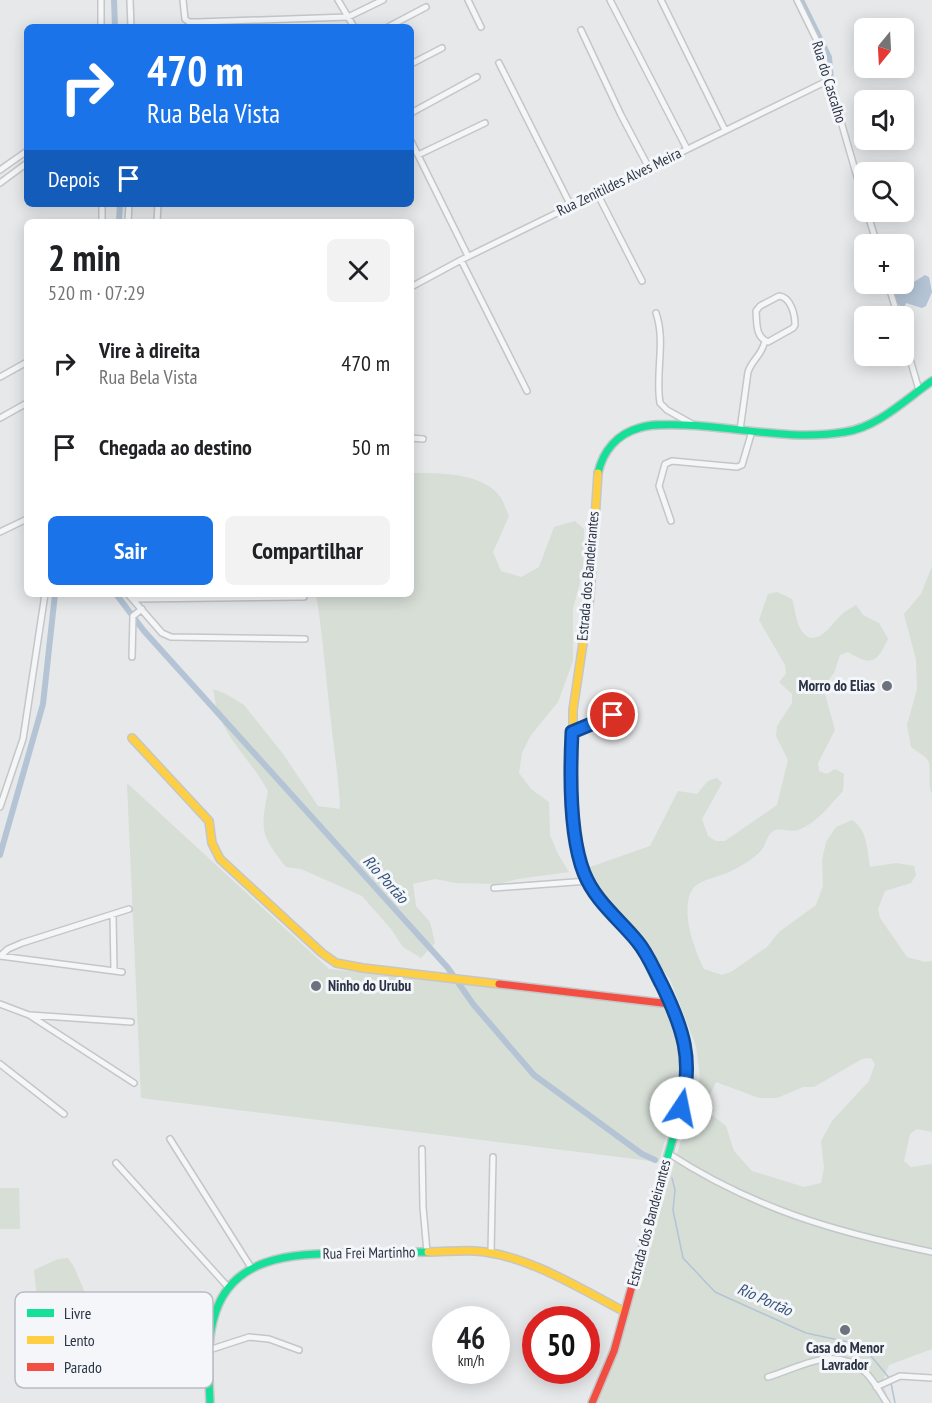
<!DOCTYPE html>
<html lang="pt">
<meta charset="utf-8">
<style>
:root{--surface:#fff;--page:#f2f2f2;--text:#202124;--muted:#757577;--accent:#1a73e8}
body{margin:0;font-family:"PT Sans Narrow",sans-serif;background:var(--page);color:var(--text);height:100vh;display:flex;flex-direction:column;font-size:22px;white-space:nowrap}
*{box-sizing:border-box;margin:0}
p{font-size:20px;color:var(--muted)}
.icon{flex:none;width:33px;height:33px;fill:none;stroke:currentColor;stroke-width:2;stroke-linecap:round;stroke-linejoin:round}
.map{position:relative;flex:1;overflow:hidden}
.details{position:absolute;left:24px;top:219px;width:390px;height:378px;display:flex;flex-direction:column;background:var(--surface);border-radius:9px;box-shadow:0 3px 15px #0003}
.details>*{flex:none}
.guide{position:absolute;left:24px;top:24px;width:390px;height:183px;border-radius:9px;box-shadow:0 3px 15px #0003;background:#1a73e8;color:#fff;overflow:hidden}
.needle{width:39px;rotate:198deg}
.controls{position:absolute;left:854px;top:18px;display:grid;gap:12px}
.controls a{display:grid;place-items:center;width:60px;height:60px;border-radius:9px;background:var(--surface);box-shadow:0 3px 15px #0003;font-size:30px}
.speed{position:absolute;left:432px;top:1306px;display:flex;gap:12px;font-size:30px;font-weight:700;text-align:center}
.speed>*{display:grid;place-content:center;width:78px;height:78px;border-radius:50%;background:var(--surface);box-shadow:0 3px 15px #0003;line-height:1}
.speed small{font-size:15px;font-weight:400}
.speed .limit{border:9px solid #d22;background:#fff;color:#111}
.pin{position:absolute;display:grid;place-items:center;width:51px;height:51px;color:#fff;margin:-26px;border:3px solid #fff;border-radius:50%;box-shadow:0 2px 6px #0007}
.me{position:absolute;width:66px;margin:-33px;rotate:11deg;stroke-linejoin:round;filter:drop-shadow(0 0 4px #0008)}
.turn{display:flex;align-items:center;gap:21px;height:126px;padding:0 24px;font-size:27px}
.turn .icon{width:78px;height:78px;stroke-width:2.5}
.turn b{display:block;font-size:42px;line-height:51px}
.then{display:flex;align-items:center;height:57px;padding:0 24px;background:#0003;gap:12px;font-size:22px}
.round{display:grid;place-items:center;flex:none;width:63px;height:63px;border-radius:9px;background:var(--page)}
.overview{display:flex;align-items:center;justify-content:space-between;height:102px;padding:0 24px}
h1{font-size:36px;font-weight:700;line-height:45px}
.button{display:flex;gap:12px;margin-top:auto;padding:12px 24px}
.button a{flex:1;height:69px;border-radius:9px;background:var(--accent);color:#fff;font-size:24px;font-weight:700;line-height:69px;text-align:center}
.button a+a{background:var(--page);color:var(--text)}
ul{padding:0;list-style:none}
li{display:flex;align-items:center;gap:18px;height:84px;padding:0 24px}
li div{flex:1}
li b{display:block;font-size:22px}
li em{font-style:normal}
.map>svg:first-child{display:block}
.green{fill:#d6ded6;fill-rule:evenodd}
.water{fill:#b4c4d5}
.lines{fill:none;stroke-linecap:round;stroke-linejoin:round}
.stream{stroke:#b4c4d5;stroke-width:1.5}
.canal{stroke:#b4c4d5;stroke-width:6}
.street-casing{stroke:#c4c6c8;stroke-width:8}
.fast-casing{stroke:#c4c6c8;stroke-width:10}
.slow-casing{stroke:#c4c6c8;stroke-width:10}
.jam-casing{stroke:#c4c6c8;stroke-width:10}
.street{stroke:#f5f6f7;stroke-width:5}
.fast{stroke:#16e098;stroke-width:7}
.slow{stroke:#ffcf43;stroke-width:7}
.jam{stroke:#f24e42;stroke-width:7}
.route-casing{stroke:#114b97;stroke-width:15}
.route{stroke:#1a73e8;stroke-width:10}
.poi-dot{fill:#6c737f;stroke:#f4f6f9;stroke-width:2}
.labels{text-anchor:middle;stroke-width:6;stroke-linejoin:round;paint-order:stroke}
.street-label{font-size:15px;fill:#2b3445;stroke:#f4f6f9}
.poi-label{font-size:15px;font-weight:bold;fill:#2b3445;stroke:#f4f6f9;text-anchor:end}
.water-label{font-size:16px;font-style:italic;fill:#34527a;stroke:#f4f6f9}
.key{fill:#f4f6f9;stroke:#b8bcc3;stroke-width:1.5}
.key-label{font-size:16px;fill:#2b3445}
</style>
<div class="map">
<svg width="932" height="1403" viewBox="0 0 932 1403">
<rect width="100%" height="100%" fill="#e6e8ea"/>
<path class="green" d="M 411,473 C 438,473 484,472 501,498 C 504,503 506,510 509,516 L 493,552 L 501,571 L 521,577 L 539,567 L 554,527 L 575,521 L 584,529 L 583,570 L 573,609 L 573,661 L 558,702 L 531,735 L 522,753 L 519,773 L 531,789 L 549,802 L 550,835 L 558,854 L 569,872 L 518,879 L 498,884 L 456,883 L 435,879 L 413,884 L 416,906 L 430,922 L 435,943 L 421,958 L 403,947 L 391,929 L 362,896 L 301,869 L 286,867 C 261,835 260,831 268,791 C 254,764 228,742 218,712 C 215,705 215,697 213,689 L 226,694 L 244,705 L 283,754 L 318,806 L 340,809 C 339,779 334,751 331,722 C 326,679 323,637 316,594 L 411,594 Z
M 932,566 L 932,794 C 927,783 932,770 928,760 C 924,755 916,751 911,747 L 907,725 L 917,689 L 916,660 L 904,614 L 921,594 Z
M 777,592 L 792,599 C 795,608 796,622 801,630 C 815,651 831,625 841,615 C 845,611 851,608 856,605 L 863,615 L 879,623 L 888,639 C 876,664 871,666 848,652 L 840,655 L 834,673 L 823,687 L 835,730 L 818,763 L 819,771 L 827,774 L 835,769 L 844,774 L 843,791 C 830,805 817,823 798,830 C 789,833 779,826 772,832 C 767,836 766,843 763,848 C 757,857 743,865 733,870 C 722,877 700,878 692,890 C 680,910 694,949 704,969 L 722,975 L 731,972 L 767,947 L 779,932 L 816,905 L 823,886 L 822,860 L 826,842 L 836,827 L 852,820 C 868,830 867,851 870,867 L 896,863 L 914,866 L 916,875 L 911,883 L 885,891 L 878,909 L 880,918 L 907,957 L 925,962 L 932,961 L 932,1132 L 917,1129 L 910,1134 L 904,1161 L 911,1167 L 932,1164 L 932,1349 L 889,1365 L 882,1382 L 890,1403 L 594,1403 L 605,1381 L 625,1328 L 700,1077 L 696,1046 L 670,979 L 595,889 L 588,877 L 590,867 L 650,846 L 678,791 L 697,794 L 708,781 L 717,778 L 722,783 L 702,819 L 708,836 L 716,841 L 725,841 L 777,805 L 788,760 L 776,736 L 777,726 L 792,703 L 792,694 L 779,682 L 786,674 L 785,665 L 759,620 L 768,594 ZM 871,1058 L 875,1064 L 869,1081 L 832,1121 L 821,1141 L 824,1168 L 821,1183 L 804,1187 L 752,1171 L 734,1151 L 726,1126 L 712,1115 L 708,1099 L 716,1082 L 759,1098 L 777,1098 L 803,1087 L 814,1087 L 862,1059 Z
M 127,783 L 329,969 L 662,1002 C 667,1013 674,1025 677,1037 C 687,1079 670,1121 659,1162 L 141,1098 Z
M 0,1188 L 19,1188 L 20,1229 L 0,1229 Z
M 68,1258 L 74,1267 L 99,1325 L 70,1338 L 41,1335 L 34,1270 L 58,1259 Z"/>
<path class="water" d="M 925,275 L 929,277 L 932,292 L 926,306 L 922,308 L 906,303 L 905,306 L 901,307 C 895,301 894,297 895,289 L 903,287 L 908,288 L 909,285 Z"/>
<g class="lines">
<path class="stream" d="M 672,1178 L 675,1190 L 673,1210 L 683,1258 L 715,1292 L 806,1333 L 862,1345 L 890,1379
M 891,1383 L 895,1403"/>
<path class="canal" d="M 114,0 L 115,27
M 801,0 L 829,57 L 831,81
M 119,222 L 120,204
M 116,594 L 144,631 L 448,968 L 473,1004 L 534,1075 L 642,1154 L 655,1160
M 0,855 L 43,704 L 55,594"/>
<defs>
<path id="street" d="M 101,0 L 101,27
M 130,0 L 131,27
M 183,0 L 185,19 L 189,22 L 198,22 L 348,17 L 383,0
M 338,0 L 354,27
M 468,0 L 481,27
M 610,0 L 687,149
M 661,0 L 725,130
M 797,0 L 822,51 L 829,80 L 864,201
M 388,27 L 426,7
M 581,30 L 621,115 L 649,168
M 499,63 L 571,206
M 411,64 L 442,48
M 411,113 L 477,77
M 411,141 L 468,256
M 418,155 L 485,123
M 0,170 L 27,151
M 0,183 L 27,163
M 597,193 L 642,281
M 867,212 L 877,244
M 102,222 L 102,204
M 128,222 L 129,204
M 157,222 L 158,204
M 461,260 L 527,391
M 888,284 L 898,316
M 411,287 L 461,260 L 829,80
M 779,296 C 791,297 795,315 795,325 L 793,328 L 768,342 C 755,337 757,322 756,311 L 760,306 Z
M 656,313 C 666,342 655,373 660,403 L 667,410 L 694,425
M 903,335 L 919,390
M 0,377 L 27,362
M 0,418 L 27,403
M 740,430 L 748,372 C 753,358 761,357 765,341
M 411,438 L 423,439
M 671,521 L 659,486 L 665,464 L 672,461 L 737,467 L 742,465 L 752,431
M 0,532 L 27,519
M 128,594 L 162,633 L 171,637 L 305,639
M 135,599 L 304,597
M 132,657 L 133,616 L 142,609
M 572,732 L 612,715 L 614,716 L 620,732
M 0,807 L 23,739 L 45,594
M 494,888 L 588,881
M 113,915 L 114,970
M 0,956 L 8,949 L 22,943 L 129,909
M 0,956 L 122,972
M 0,1004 L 29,1015 L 134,1083
M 30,1015 L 131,1022
M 0,1064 L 64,1114
M 170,1139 L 252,1269
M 422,1149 L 423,1207 L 427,1252
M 668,1153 C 752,1208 835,1232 932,1252
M 116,1163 L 228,1287
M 491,1252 L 493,1157
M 209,1350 L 249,1337 L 269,1339 L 299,1350
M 768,1377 C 802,1367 833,1344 865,1372 C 874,1380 880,1393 887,1403
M 876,1387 L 900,1376 L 932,1378"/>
<path id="fast" d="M 598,473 C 603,451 617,434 639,428 C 653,423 670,425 685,425 C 738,427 792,441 845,432 C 878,427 906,399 932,381
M 573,788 C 573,817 573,847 585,874 C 597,901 621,920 639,943 C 647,954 653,967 659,979 C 679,1021 690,1051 684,1098 L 651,1217
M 210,1403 C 209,1376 206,1348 213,1321 C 229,1254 294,1254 351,1253 C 377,1253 403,1252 428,1252"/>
<path id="slow" d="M 132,738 L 209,821 L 212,843 L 220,859 L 322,953 L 336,963 L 363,968 L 499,984
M 573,788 L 573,710 L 590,596 L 598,473
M 428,1252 C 444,1252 460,1250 475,1251 C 526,1254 581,1289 625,1312"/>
<path id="jam" d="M 499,984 L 671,1004
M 592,1403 L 614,1351 L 651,1217"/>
</defs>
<use href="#street" class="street-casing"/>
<use href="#fast" class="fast-casing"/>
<use href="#slow" class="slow-casing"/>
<use href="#jam" class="jam-casing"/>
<use href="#street" class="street"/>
<use href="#fast" class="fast"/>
<use href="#slow" class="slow"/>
<use href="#jam" class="jam"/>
</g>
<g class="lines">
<defs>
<path id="route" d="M 613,715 L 572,732 C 570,773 569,835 584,873 C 595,901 619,919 637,941 C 648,954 654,970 662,985 C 683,1028 694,1060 681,1108"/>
</defs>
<use href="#route" class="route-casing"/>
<use href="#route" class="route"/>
</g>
<g class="poi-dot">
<circle cx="887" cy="686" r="6"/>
<circle cx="316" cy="986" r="6"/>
<circle cx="845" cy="1330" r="6"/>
</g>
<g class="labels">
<g class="street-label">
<text transform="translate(829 82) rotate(73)" y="5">Rua do Cascalho</text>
<text transform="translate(619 182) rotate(-26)" y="5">Rua Zenitildes Alves Meira</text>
<text transform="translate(588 576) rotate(-85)" y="5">Estrada dos Bandeirantes</text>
<text transform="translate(649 1223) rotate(-75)" y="5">Estrada dos Bandeirantes</text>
<text transform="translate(369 1253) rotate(-1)" y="5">Rua Frei Martinho</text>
</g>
<g class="poi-label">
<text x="875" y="691">Morro do Elias</text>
<text x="328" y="991" text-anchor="start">Ninho do Urubu</text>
<text x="845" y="1353" text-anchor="middle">Casa do Menor<tspan x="845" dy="17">Lavrador</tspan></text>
</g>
<g class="water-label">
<text transform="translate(386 879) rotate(48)" y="6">Rio Portão</text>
<text transform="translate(765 1299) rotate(24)" y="6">Rio Portão</text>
</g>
</g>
<rect x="15" y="1292" width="198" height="96" rx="9" class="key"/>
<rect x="27" y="1309" width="27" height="8" fill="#16e098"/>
<rect x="27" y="1336" width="27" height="8" fill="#ffcf43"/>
<rect x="27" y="1363" width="27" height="8" fill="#f24e42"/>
<g class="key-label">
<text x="64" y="1319">Livre</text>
<text x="64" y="1346">Lento</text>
<text x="64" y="1373">Parado</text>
</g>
</svg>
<div class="controls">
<a><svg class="needle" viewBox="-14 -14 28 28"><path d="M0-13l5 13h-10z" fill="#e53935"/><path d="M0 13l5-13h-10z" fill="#757577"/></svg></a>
<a><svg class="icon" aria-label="sound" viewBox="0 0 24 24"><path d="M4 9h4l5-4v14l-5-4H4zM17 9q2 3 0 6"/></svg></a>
<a><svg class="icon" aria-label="search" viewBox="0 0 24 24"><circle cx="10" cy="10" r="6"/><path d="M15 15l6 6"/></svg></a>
<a>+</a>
<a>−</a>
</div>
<div class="speed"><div>46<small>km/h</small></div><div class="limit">50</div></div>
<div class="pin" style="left:613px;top:715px;background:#d93025"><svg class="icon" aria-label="arrive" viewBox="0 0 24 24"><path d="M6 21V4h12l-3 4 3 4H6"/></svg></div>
<svg class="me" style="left:681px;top:1108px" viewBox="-20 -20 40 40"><circle r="19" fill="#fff"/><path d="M0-13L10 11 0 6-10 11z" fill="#1a73e8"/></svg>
<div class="guide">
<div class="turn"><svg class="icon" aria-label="right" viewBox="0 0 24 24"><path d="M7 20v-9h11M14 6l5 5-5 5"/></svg><div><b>470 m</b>Rua Bela Vista</div></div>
<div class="then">Depois<svg class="icon" aria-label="arrive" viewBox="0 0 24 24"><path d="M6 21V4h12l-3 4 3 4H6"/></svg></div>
</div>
<section class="details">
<div class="overview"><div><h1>2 min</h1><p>520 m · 07:29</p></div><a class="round"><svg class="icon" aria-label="close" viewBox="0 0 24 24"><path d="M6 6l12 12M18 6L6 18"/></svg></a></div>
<ul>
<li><svg class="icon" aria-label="right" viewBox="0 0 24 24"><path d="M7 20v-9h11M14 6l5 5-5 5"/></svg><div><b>Vire à direita</b><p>Rua Bela Vista</p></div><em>470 m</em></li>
<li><svg class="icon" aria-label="arrive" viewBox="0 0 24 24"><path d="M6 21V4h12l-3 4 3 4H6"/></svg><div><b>Chegada ao destino</b></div><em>50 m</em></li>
</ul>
<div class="button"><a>Sair</a><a>Compartilhar</a></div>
</section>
</div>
